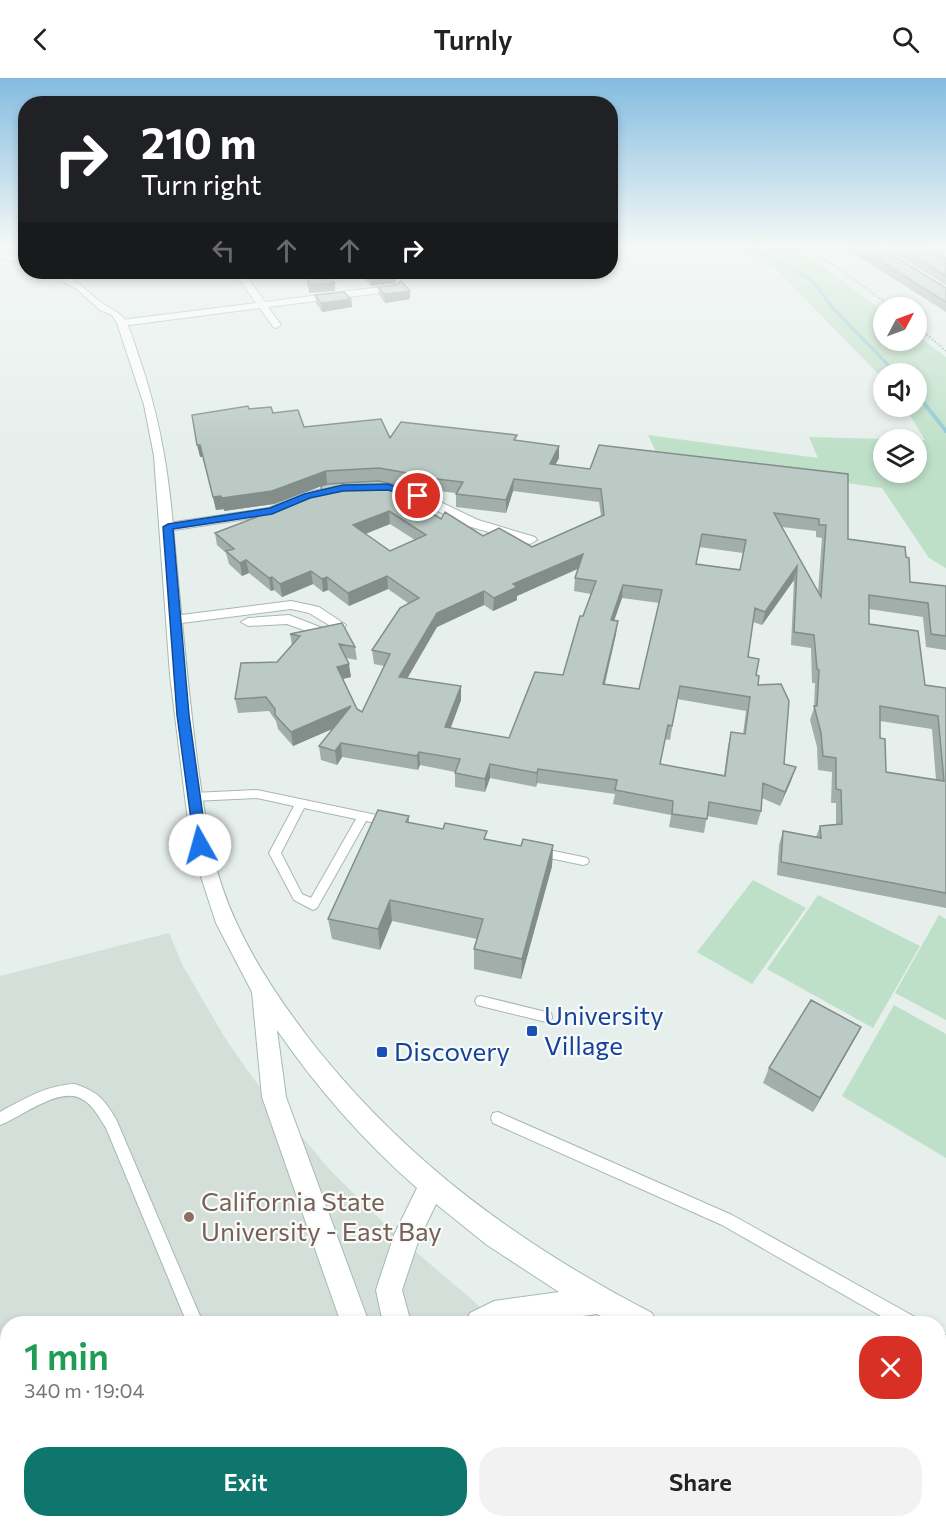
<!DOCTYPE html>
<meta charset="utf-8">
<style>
:root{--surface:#fff;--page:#f2f2f2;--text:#222;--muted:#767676;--accent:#0f766e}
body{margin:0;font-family:Commissioner,sans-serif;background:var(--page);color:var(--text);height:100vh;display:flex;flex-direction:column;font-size:22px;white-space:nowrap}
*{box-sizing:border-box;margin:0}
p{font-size:20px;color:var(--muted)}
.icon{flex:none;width:33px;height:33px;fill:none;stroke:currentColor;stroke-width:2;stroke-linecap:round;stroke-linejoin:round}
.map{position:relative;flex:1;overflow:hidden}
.side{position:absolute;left:0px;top:1238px;width:946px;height:212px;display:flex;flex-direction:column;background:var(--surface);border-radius:24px 24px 0 0;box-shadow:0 3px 9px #0003}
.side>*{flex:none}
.hud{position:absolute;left:18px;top:18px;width:600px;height:183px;border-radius:24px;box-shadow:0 3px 9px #0003;background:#202124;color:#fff;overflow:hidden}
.needle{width:39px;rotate:49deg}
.tools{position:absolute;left:873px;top:219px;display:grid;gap:12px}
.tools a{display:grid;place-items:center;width:54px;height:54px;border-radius:50%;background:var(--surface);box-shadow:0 3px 9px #0003;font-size:30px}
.pin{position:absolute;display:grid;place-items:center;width:51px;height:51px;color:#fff;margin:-26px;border:3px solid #fff;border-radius:50%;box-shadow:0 2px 6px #0007}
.me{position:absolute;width:66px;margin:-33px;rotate:353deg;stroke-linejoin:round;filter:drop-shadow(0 0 4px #0008)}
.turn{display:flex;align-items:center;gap:21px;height:126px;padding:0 24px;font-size:27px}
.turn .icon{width:78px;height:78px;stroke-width:2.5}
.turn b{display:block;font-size:42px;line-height:51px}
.lanes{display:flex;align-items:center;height:57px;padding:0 24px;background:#0003;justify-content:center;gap:30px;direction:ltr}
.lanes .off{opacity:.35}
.round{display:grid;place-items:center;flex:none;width:63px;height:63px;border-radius:24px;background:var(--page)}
.head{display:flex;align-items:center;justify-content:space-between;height:102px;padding:0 24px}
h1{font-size:36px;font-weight:600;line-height:45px;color:#1e9e55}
.primary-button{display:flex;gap:12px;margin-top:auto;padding:12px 24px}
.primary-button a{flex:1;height:69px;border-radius:24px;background:var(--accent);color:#fff;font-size:24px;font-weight:600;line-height:69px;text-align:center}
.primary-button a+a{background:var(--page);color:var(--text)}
header{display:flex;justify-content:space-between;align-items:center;height:78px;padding:0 24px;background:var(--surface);font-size:27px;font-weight:600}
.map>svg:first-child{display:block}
.built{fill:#d4dfda}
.green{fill:#bfe0c8}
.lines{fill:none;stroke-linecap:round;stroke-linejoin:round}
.stream-far1{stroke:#8ec9d4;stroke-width:3}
.stream{stroke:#8ec9d4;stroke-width:4}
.lane-casing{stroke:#a8b8b2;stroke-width:2}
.street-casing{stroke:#a8b8b2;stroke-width:2}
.secondary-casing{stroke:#a4bbb3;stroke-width:2}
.path{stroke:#86b3a5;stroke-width:2;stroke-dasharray:1.5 2;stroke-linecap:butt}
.lane{fill:#fff;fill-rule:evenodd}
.street{fill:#fff;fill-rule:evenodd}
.secondary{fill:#fff;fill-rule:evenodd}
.wall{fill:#a1aea9;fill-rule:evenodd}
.shaded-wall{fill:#838d89}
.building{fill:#bbcac4;stroke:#838d89;stroke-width:1.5;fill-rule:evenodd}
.route{fill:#1a73e8;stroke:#114b97;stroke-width:1.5}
.transit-dot{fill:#1a4fb4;stroke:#f7fbf9;stroke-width:2}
.education-dot{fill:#8d6e63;stroke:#f7fbf9;stroke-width:2}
.labels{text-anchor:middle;stroke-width:4.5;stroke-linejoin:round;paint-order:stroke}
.near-transit-label{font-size:26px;fill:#164399;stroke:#f7fbf9;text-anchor:start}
.near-education-label{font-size:26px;fill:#785e54;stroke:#f7fbf9;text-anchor:start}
</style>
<header><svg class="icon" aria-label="back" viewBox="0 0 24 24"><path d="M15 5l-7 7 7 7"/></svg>Turnly<svg class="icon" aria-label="search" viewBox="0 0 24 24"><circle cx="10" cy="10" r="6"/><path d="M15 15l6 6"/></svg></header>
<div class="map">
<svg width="946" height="1448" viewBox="0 0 946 1448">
<rect width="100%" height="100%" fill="#e6efeb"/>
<path class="built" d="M 169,855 L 183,888 L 225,960 L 253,1000 L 329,1091 L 394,1155 L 499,1245 L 8,1245 L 8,1442 L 858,1442 L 871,1448 L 0,1448 L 0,898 Z"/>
<path class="green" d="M 729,169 L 796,169 L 883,233 L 884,262 L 916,262 L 917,257 L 946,279 L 946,490 L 929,480 L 882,410 L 658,378 L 648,357 L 818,380 L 809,359 L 886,361 L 884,362 L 884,394 L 916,394 L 917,362 L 925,362 L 905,329 L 916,328 L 916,296 L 884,296 L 883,301 L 775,190 Z
M 753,802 L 806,830 L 752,906 L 697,874 Z
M 818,817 L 920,868 L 873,950 L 767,891 Z
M 939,837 L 946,841 L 946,942 L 895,915 Z
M 894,927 L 946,956 L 946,1080 L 842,1018 Z"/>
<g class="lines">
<path class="stream-far1" d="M 753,169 L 813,203 L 832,229 L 897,296"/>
<path class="stream" d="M 916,315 L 946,353"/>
<defs>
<path id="lane" d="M 26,172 L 26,175 L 19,176 L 17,175 Z
M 257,712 L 386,739 L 391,743 L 386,747 L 366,743 L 317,830 L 313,832 L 294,822 L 269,775 L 294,728 L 257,720 L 193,723 L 188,719 L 193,715 ZM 304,730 L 356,741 L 311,820 L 302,816 L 281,775 Z
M 539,770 L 583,779 L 587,780 L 589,783 L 587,786 L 583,787 L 535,777 L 533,774 L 535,771 Z
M 481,918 L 546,934 L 551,935 L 552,939 L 551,943 L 546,944 L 481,928 L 477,927 L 475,923 L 477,919 Z
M 75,1006 C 98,1014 104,1021 116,1041 L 203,1245 L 187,1245 L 106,1050 C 99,1039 93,1027 82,1021 C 59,1008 22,1039 0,1047 L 0,1034 C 24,1021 47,1007 75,1006 Z
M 498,1034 L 732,1137 L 915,1239 L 917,1245 L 893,1245 L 722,1147 L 493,1045 L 491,1040 L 493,1035 Z
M 939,1254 L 946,1257 L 946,1275 L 939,1272 Z
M 274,1442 L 292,1442 L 295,1448 L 276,1448 Z"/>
<path id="street" d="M 232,194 L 244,195 L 265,224 L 396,207 L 400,210 L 396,213 L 268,229 L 281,247 L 276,250 L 273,249 L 260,230 L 122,248 L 117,245 L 122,242 L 256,225 L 238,199 Z
M 389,405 L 413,411 L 478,442 L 535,459 L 537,462 L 530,466 L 468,448 L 405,417 L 385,412 L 383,409 Z
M 346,406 L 352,410 L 350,413 L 311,421 L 272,437 L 168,453 L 161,449 L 168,445 L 269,430 L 303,415 Z
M 291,523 L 319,529 L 346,547 L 344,550 L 334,550 L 309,535 L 291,531 L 174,546 L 167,542 L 174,538 Z
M 289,537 L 325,551 L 327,554 L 320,558 L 287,546 L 248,548 L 241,544 L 248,540 Z"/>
<path id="secondary" d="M 0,175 L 26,181 L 26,186 L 0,180 Z
M 45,194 C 70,192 86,214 105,227 C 113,233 119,233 125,242 C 131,253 135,267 139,279 C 157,331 167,382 172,437 C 180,522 187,605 198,689 C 206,747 212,792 237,846 C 258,891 287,933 318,972 C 411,1087 521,1167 652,1235 L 656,1245 L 614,1245 L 597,1236 L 532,1245 L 466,1245 L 470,1235 L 494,1223 L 559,1214 L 487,1167 L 436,1126 L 419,1161 L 402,1212 L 411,1245 L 383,1245 L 376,1212 L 394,1157 L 417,1110 C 364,1064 317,1010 277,952 L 286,1019 L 369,1245 L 341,1245 L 262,1019 L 252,914 L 216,845 L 191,768 L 170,597 L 154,378 L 144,327 L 117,245 L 112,237 L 100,232 L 77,211 Z
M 939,1379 L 946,1382 L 946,1413 L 939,1410 Z
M 448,1442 L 479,1442 L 481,1448 L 450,1448 Z"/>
</defs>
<use href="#lane" class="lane-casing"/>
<use href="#street" class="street-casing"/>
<use href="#secondary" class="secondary-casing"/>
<path class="path" d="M 803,169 L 835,188 L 893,230
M 916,247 L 946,273"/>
<use href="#lane" class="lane"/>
<use href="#street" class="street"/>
<use href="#secondary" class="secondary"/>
</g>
<path class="wall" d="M 844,169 L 879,169 L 946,210 L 946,234 Z
M 884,169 L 926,169 L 946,180 L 946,207 Z
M 363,194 L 392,194 L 396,205 L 371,208 L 363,199 Z
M 378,209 L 410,213 L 410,221 L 385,225 L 379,217 Z
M 315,217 L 351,221 L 352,229 L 322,234 L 316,225 Z
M 249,331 L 273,335 L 304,349 L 390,360 L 516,363 L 559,380 L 555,387 L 590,391 L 848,396 L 848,461 L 906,479 L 910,504 L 946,508 L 946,572 L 926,569 L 923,539 L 869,531 L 869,546 L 925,607 L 946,610 L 946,830 L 777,797 L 779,767 L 783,753 L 816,759 L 820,748 L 836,746 L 836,725 L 831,725 L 832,694 L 818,692 L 817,669 L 810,642 L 814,630 L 815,605 L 812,605 L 811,570 L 791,567 L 794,502 L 762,547 L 753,544 L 748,579 L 756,597 L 758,607 L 784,686 L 791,703 L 780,728 L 762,720 L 761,733 L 757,747 L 707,738 L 704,755 L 669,749 L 671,737 L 613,726 L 615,716 L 537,705 L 536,709 L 490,700 L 485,714 L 455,709 L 455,694 L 420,687 L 418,692 L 342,679 L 337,687 L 321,682 L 319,668 L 334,650 L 293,668 L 278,651 L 276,643 L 269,633 L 238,635 L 235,621 L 277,584 L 292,567 L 290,556 L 355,569 L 357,582 L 346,580 L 351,599 L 343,601 L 357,631 L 362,634 L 384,588 L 374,586 L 372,572 L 408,525 L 388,511 L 349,528 L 328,512 L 323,514 L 313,506 L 282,519 L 274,512 L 271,513 L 249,495 L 242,498 L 229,486 L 226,475 L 217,467 L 215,455 L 322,414 L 321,408 L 412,422 L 441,441 L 483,458 L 532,469 L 601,438 L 599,424 L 513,413 L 506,435 L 456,429 L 456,415 L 430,412 L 426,414 L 413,409 L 380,403 L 327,406 L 274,426 L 224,433 L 224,431 L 216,432 L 203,379 L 200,379 ZM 390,446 L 415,462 L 390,473 L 365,456 ZM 782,449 L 816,453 L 816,459 L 822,460 L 818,514 ZM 699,469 L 743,475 L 740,491 L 696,486 ZM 578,491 L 575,500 L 574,513 L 591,516 L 563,597 L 509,660 L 450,650 L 461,622 L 461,608 L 407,600 L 437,549 L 484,527 L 493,533 L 517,522 L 517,518 ZM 622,520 L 659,525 L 639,611 L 605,606 L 616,556 L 614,542 ZM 677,621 L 746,633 L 743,656 L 731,654 L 728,668 L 724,697 L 660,686 L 665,661 L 670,662 ZM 880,643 L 932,651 L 936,702 L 886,694 L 880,660 Z
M 409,738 L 409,745 L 487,761 L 521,768 L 553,767 L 552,788 L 521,901 L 474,891 L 474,871 L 477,861 L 392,843 L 380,872 L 332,861 L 328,841 Z
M 861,949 L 853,964 L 813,1034 L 763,1005 L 769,990 Z"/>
<path class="shaded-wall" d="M 198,194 L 211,194 L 199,197 Z
M 395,197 L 396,205 L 371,208 L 370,200 Z
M 335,205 L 335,213 L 309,215 L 308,207 Z
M 410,213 L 410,221 L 385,225 L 384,216 Z
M 351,221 L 352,229 L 322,234 L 321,225 Z
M 197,367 L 200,367 L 203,379 L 200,379 Z
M 559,368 L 559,380 L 549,399 L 550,386 Z
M 326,393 L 327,406 L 274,426 L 224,433 L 222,420 Z
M 429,400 L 430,412 L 426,414 L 425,402 Z
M 514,401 L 513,413 L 506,435 L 506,422 Z
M 411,410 L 412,422 L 401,416 Z
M 221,418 L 224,431 L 216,432 L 213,419 Z
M 389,433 L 390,446 L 355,460 L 353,447 Z
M 583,476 L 581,489 L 517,518 L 517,522 L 493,533 L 494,520 L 513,506 Z
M 246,482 L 249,495 L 242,498 L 240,485 Z
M 797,488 L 794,502 L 762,547 L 765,534 Z
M 311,493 L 313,506 L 282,519 L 280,506 Z
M 387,498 L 388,511 L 349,528 L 348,515 Z
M 272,499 L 274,512 L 271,513 L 269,500 Z
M 327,499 L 328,512 L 323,514 L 322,501 Z
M 623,507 L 622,520 L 610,555 L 611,542 Z
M 484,513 L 484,527 L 437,549 L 400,613 L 399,599 L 437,535 Z
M 618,543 L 616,556 L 601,620 L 603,606 Z
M 349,586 L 351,599 L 338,602 L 337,589 Z
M 461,608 L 461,622 L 446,663 L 445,649 Z
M 351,628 L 353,642 L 293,668 L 291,654 Z
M 341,665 L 342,679 L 337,687 L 335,673 Z
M 419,674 L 420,687 L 418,692 L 417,678 Z
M 490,686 L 490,700 L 485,714 L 485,701 Z
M 796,689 L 791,703 L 780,728 L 785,714 Z
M 538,691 L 537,705 L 536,709 L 537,695 Z
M 553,767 L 552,788 L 521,901 L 522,881 Z
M 390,822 L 392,843 L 380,872 L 378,851 Z
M 861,949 L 853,964 L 813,1034 L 820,1020 Z"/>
<path class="building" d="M 858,169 L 879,169 L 946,210 L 946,224 Z
M 898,169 L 926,169 L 946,180 L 946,198 Z
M 365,194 L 392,194 L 395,197 L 370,200 Z
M 326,196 L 335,205 L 308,207 L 308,199 Z
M 401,203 L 410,213 L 384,216 L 378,209 L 396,207 Z
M 344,214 L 351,221 L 321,225 L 315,217 Z
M 248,328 L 249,331 L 271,329 L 273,335 L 298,332 L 304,349 L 381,341 L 390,360 L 401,344 L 517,357 L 514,362 L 559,368 L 550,386 L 590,391 L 599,367 L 848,396 L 848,461 L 905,469 L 906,479 L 909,480 L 910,504 L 946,508 L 946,558 L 931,556 L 928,525 L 869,517 L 869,546 L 918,553 L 925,607 L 946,610 L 946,815 L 781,784 L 783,753 L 821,760 L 820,748 L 842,746 L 841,712 L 836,711 L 836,680 L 823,678 L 821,655 L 814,628 L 817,628 L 819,592 L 817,591 L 814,557 L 794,554 L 797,488 L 765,534 L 755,530 L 748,579 L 759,581 L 756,597 L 759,598 L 758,607 L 781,606 L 789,623 L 784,686 L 796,689 L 785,714 L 763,705 L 761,733 L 709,724 L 707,741 L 672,736 L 673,723 L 615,712 L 617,702 L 538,691 L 537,695 L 490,686 L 485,701 L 455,695 L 460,681 L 419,674 L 417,678 L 341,665 L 335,673 L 319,668 L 351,628 L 291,654 L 275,637 L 275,631 L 266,619 L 235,621 L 241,585 L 277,584 L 300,558 L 290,556 L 342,545 L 355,569 L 339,566 L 349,586 L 337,589 L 357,631 L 362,634 L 390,576 L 372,572 L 400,530 L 419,520 L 387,498 L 348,515 L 327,499 L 322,501 L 311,493 L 280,506 L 272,499 L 269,500 L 246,482 L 240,485 L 226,473 L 234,471 L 215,455 L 322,414 L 321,408 L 328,406 L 379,403 L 411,410 L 401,416 L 441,441 L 445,434 L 483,458 L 499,450 L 532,469 L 604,437 L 601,411 L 514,401 L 506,422 L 456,416 L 463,404 L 429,400 L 425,402 L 413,396 L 379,390 L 326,393 L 272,413 L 222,420 L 221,418 L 213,419 L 200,367 L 197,367 L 192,337 ZM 389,433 L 426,457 L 390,473 L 353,447 ZM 774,435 L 819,441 L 819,447 L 826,447 L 821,519 ZM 702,456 L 746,462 L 740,492 L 696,486 ZM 583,476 L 575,500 L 596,503 L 583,538 L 580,538 L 563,597 L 535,594 L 509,660 L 445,649 L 461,608 L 399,599 L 437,535 L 484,513 L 494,520 L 517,509 L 513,506 ZM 623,507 L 662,512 L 639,611 L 603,606 L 618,543 L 611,542 ZM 680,608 L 750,619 L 745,656 L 731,654 L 725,698 L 660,686 L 668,647 L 672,648 ZM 880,628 L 938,638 L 944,703 L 886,694 L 885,661 L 880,660 Z
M 378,732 L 409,738 L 406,744 L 443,751 L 445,745 L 487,753 L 484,761 L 521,768 L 523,761 L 553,767 L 522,881 L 474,871 L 483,841 L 390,822 L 378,851 L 328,841 Z
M 811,922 L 861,949 L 820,1020 L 769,990 Z"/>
<linearGradient id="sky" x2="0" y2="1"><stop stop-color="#84bce0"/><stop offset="0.45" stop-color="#f4f8f6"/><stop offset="1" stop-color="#f4f8f6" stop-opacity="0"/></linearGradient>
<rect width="946" height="372" fill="url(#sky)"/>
<path class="route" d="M 388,406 L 423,418 L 418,421 L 388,412 L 343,413 L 310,420 L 272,436 L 173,451 L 189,637 L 207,767 L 205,771 L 195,771 L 177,637 L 163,449 L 168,446 L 270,430 L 304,416 L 343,407 Z"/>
<g class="transit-dot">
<rect x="526" y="947" width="12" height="12" rx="3"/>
<rect x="376" y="968" width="12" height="12" rx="3"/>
</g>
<circle class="education-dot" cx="189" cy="1139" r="6"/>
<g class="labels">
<g class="near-transit-label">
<text x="544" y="947">University<tspan x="544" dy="30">Village</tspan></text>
<text x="394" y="983">Discovery</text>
</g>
<g class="near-education-label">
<text x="201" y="1133">California State<tspan x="201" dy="30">University - East Bay</tspan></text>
</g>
</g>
</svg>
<div class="tools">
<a><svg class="needle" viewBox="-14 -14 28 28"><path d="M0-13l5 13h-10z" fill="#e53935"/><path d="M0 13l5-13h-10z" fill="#767676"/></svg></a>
<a><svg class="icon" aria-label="sound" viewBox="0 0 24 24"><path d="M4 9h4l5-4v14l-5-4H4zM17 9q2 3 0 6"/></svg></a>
<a><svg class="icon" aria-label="layers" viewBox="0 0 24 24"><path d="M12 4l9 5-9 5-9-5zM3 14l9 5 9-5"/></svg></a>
</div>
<div class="pin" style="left:418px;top:418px;background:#d93025"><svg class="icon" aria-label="arrive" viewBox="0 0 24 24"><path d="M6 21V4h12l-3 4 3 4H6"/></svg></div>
<svg class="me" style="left:200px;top:767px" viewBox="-20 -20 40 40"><circle r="19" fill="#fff"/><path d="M0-13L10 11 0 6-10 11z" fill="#1a73e8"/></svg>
<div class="hud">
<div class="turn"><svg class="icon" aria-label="right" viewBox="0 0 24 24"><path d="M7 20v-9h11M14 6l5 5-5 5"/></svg><div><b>210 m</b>Turn right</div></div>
<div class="lanes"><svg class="icon off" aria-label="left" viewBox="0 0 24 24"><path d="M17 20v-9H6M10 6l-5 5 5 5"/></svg><svg class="icon off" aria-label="ahead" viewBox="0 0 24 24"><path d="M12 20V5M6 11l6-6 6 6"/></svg><svg class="icon off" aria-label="ahead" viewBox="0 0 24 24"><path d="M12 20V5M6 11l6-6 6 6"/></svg><svg class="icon" aria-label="right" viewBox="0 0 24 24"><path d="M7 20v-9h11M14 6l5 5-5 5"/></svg></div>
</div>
<section class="side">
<div class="head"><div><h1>1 min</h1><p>340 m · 19:04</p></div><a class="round" style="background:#d93025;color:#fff"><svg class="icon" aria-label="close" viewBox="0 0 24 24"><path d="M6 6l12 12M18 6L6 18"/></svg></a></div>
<div class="primary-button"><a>Exit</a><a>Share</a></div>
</section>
</div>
